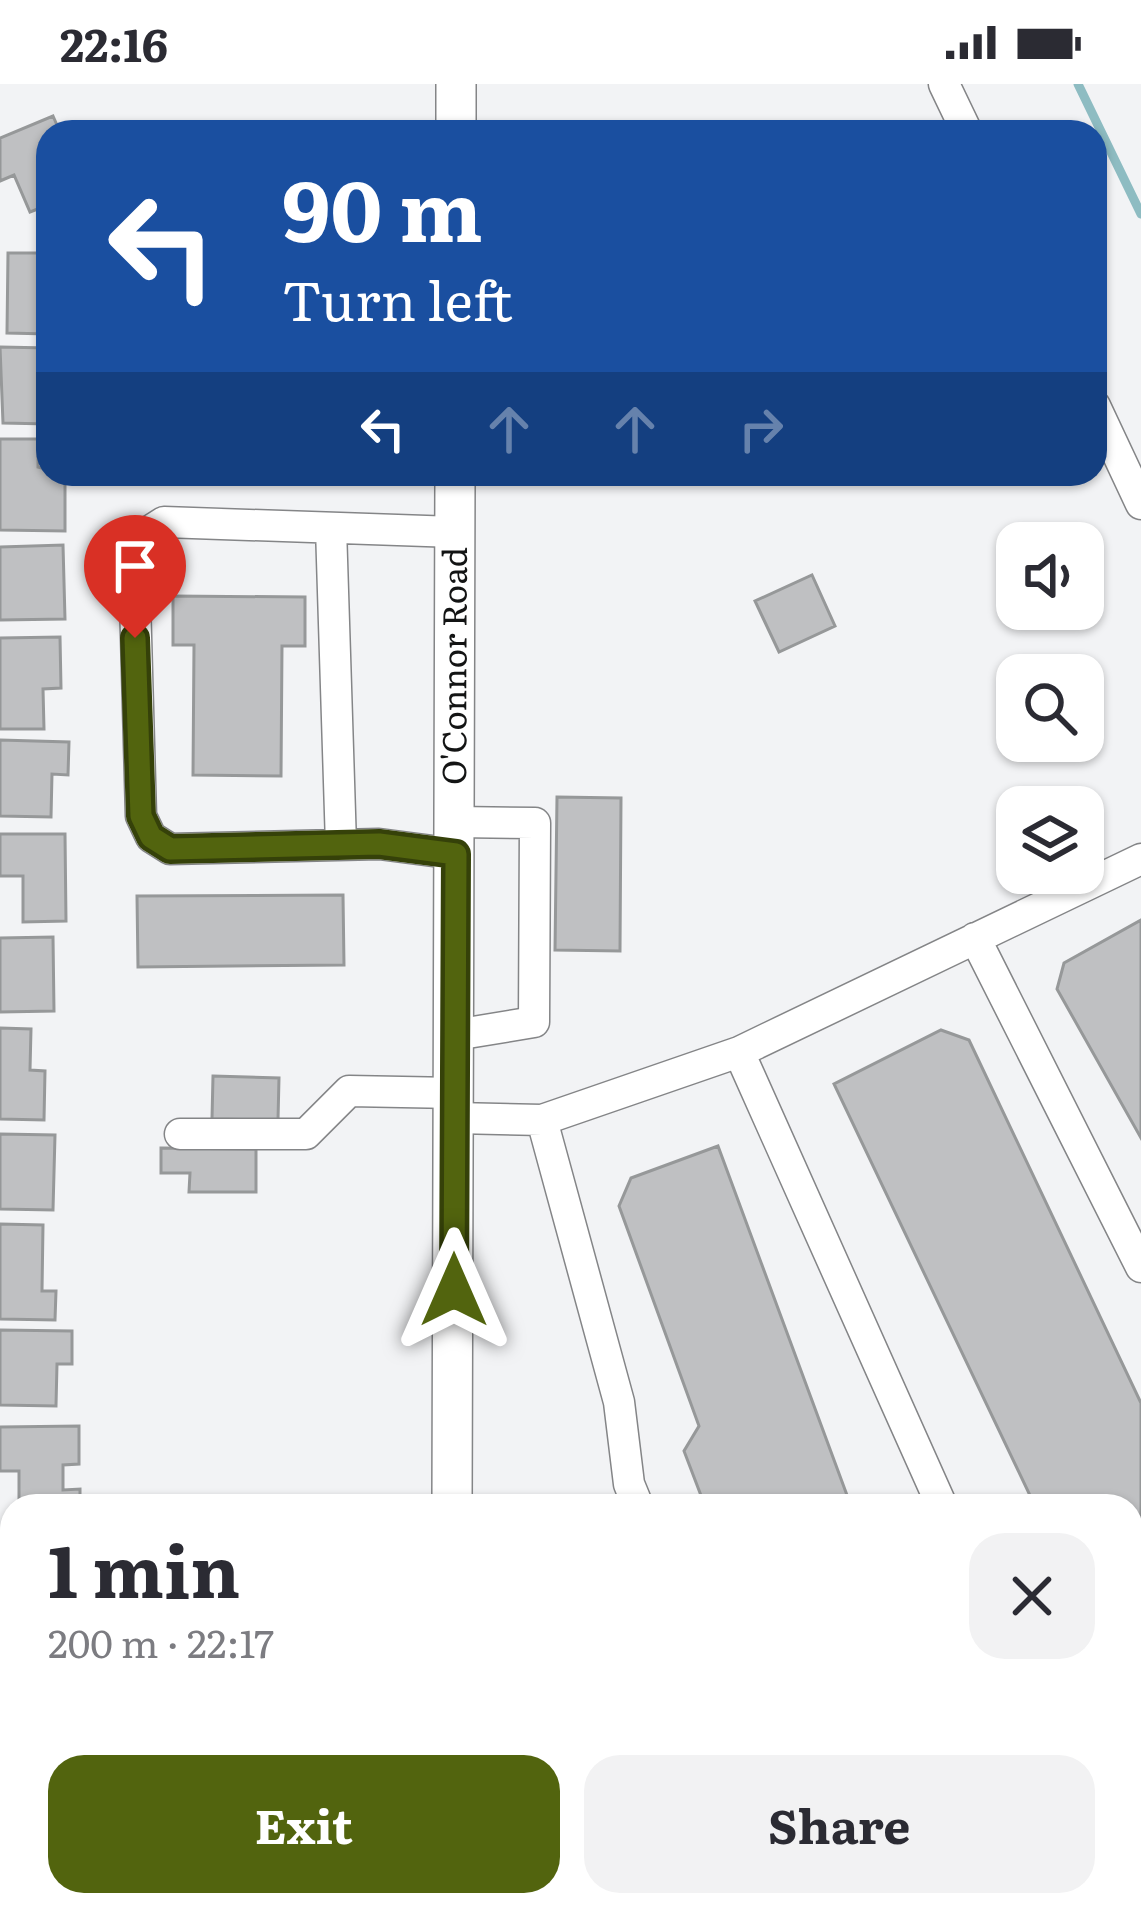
<!DOCTYPE html>
<meta charset="utf-8">
<style>
:root{--surface:#fff;--page:#f2f2f3;--text:#2b2b33;--muted:#7c7c81;--accent:#52640e}
body{margin:0;font-family:Literata,serif;background:var(--page);color:var(--text);height:100vh;display:flex;flex-direction:column;font-size:45px;white-space:nowrap}
*{box-sizing:border-box;margin:0}
p{font-size:39px;color:var(--muted)}
.icon{flex:none;width:66px;height:66px;fill:none;stroke:currentColor;stroke-width:2;stroke-linecap:round;stroke-linejoin:round}
.map{position:relative;flex:1;overflow:hidden}
.side{position:absolute;left:0px;top:1410px;width:1143px;height:423px;display:flex;flex-direction:column;background:var(--surface);border-radius:36px 36px 0 0;box-shadow:0 3px 9px #0004}
.side>*{flex:none}
.guide{position:absolute;left:36px;top:36px;width:1071px;height:366px;border-radius:36px;box-shadow:0 3px 9px #0004;background:#1a4fa0;color:#fff;overflow:hidden}
.controls{position:absolute;left:996px;top:438px;display:grid;gap:24px}
.controls a{display:grid;place-items:center;width:108px;height:108px;border-radius:24px;background:var(--surface);box-shadow:0 3px 9px #0004;font-size:60px}
.pin{position:absolute;display:grid;place-items:center;width:102px;height:102px;color:#fff;margin:-123px -51px;border-radius:50% 50% 50% 0;rotate:-45deg;box-shadow:0 0 12px #0007}
.pin .icon{rotate:45deg}
.me{position:absolute;width:132px;margin:-66px;rotate:0deg;stroke-linejoin:round;filter:drop-shadow(0 0 9px #0008)}
.turn{display:flex;align-items:center;gap:42px;height:252px;padding:0 48px;font-size:54px}
.turn .icon{width:156px;height:156px;stroke-width:2.5}
.turn b{display:block;font-size:84px;line-height:102px}
.lanes{display:flex;align-items:center;height:114px;padding:0 48px;background:#0003;justify-content:center;gap:60px;direction:ltr}
.lanes .off{opacity:.35}
.round{display:grid;place-items:center;flex:none;width:126px;height:126px;border-radius:36px;background:var(--page)}
.headline{display:flex;align-items:center;justify-content:space-between;height:204px;padding:0 48px}
h1{font-size:72px;font-weight:700;line-height:90px}
.button{display:flex;gap:24px;margin-top:auto;padding:24px 48px}
.button a{flex:1;height:138px;border-radius:36px;background:var(--accent);color:#fff;font-size:48px;font-weight:700;line-height:138px;text-align:center}
.button a+a{background:var(--page);color:var(--text)}
.status{display:flex;justify-content:space-between;align-items:center;height:84px;padding:0 60px;background:var(--surface);direction:ltr}
.status svg{height:33px;fill:currentColor}
.map>svg:first-child{display:block}
.lines{fill:none;stroke-linecap:round;stroke-linejoin:round}
.stream{stroke:#8ebcc2;stroke-width:9}
.building{fill:#bfc0c2;stroke:#969899;stroke-width:3}
.minor-casing{stroke:#848587;stroke-width:33}
.major-casing{stroke:#848587;stroke-width:42}
.minor{stroke:#fff;stroke-width:30}
.major{stroke:#fff;stroke-width:39}
.route-casing{stroke:#354109;stroke-width:30}
.route{stroke:#52640e;stroke-width:21}
.labels{text-anchor:middle;stroke-width:9;stroke-linejoin:round;paint-order:stroke}
.street-label{font-size:33px;fill:#131414;stroke:#fff}
</style>
<div class="status"><b>22:16</b><svg viewBox="0 0 49 12"><path d="M0 12V9h3v3zM5 12V6h3v6zM10 12V3h3v9zM15 12V0h3v12zM26 1h20v11H26zM47 4h2v5h-2z"/></svg></div>
<div class="map">
<svg width="1141" height="1831" viewBox="0 0 1141 1831">
<rect width="100%" height="100%" fill="#f2f3f5"/>
<g class="lines">
<path class="stream" d="M 1078,0 L 1141,130"/>
</g>
<path class="building" d="M 53,32 L 60,48 L 48,48 L 48,121 L 30,128 L 14,91 L 0,97 L 0,54 Z
M 8,169 L 48,169 L 48,250 L 7,249 Z
M 0,263 L 48,264 L 48,340 L 3,339 Z
M 0,355 L 38,355 L 38,383 L 65,390 L 65,447 L 0,446 Z
M 63,461 L 65,535 L 0,536 L 0,463 Z
M 812,491 L 835,542 L 779,568 L 755,517 Z
M 173,512 L 305,513 L 305,562 L 282,562 L 281,692 L 193,691 L 194,561 L 173,561 Z
M 60,553 L 61,604 L 43,605 L 44,645 L 0,645 L 0,554 Z
M 0,656 L 69,658 L 68,691 L 52,690 L 51,733 L 0,732 Z
M 557,713 L 621,714 L 620,867 L 555,866 Z
M 0,750 L 65,750 L 66,837 L 23,838 L 23,792 L 0,792 Z
M 343,811 L 344,881 L 138,883 L 137,812 Z
M 1141,836 L 1141,1054 L 1057,905 L 1064,879 Z
M 53,853 L 54,927 L 0,928 L 0,854 Z
M 0,944 L 31,945 L 30,986 L 45,987 L 44,1036 L 0,1035 Z
M 941,946 L 969,956 L 1141,1319 L 1141,1618 L 1131,1622 L 1131,1422 L 1035,1422 L 834,1000 Z
M 213,992 L 279,994 L 278,1036 L 212,1035 Z
M 0,1050 L 55,1051 L 53,1126 L 0,1125 Z
M 718,1062 L 851,1422 L 705,1422 L 684,1367 L 699,1342 L 619,1122 L 631,1094 Z
M 161,1064 L 256,1065 L 256,1108 L 189,1108 L 190,1089 L 161,1089 Z
M 0,1140 L 43,1141 L 42,1207 L 56,1207 L 55,1236 L 0,1235 Z
M 0,1246 L 72,1247 L 72,1280 L 57,1280 L 56,1322 L 0,1321 Z
M 79,1342 L 79,1380 L 63,1381 L 63,1406 L 80,1405 L 80,1422 L 19,1422 L 19,1387 L 0,1387 L 0,1343 Z
M 830,1821 L 999,1821 L 1003,1831 L 834,1831 Z"/>
<g class="lines">
<defs>
<path id="minor" d="M 944,0 L 967,48
M 1095,322 L 1141,420
M 331,444 L 341,761
M 455,448 L 164,438 L 142,452 L 134,480 L 141,732 L 151,753 L 170,765 L 379,760 L 456,770
M 975,854 L 1141,1183
M 455,951 L 534,938 L 535,739 L 456,738
M 739,968 L 942,1422
M 455,1034 L 542,1036 L 739,968 L 1141,775
M 542,1036 L 619,1318 L 629,1400 L 638,1422
M 180,1050 L 306,1050 L 349,1007 L 455,1009
M 0,1483 L 12,1483
M 1131,1732 L 1141,1719
M 766,1821 L 769,1831
M 1056,1831 L 1062,1821"/>
<g id="major">
<path d="M 456,48 L 456,0"/>
<path id="s1" d="M 452,1422 L 455,390"/>
<path d="M 509,1821 L 512,1831"/>
</g>
</defs>
<use href="#minor" class="minor-casing"/>
<use href="#major" class="major-casing"/>
<use href="#minor" class="minor"/>
<use href="#major" class="major"/>
</g>
<g class="lines">
<defs>
<path id="route" d="M 135,554 L 141,732 L 151,753 L 170,765 L 379,760 L 456,770 L 454,1206"/>
</defs>
<use href="#route" class="route-casing"/>
<use href="#route" class="route"/>
</g>
<g class="labels">
<g class="street-label">
<text dy="12" stroke="none"><textPath href="#s1" startOffset="840">O'Connor Road</textPath></text>
</g>
</g>
</svg>
<div class="controls">
<a><svg class="icon" aria-label="sound" viewBox="0 0 24 24"><path d="M4 9h4l5-4v14l-5-4H4zM17 9q2 3 0 6"/></svg></a>
<a><svg class="icon" aria-label="search" viewBox="0 0 24 24"><circle cx="10" cy="10" r="6"/><path d="M15 15l6 6"/></svg></a>
<a><svg class="icon" aria-label="layers" viewBox="0 0 24 24"><path d="M12 4l9 5-9 5-9-5zM3 14l9 5 9-5"/></svg></a>
</div>
<div class="pin" style="left:135px;top:554px;background:#d93025"><svg class="icon" aria-label="arrive" viewBox="0 0 24 24"><path d="M6 21V4h12l-3 4 3 4H6"/></svg></div>
<svg class="me" style="left:454px;top:1206px" viewBox="-20 -20 40 40"><path d="M0-17L14 15 0 8-14 15z" fill="#52640e" stroke="#fff" stroke-width="4"/></svg>
<div class="guide">
<div class="turn"><svg class="icon" aria-label="left" viewBox="0 0 24 24"><path d="M17 20v-9H6M10 6l-5 5 5 5"/></svg><div><b>90 m</b>Turn left</div></div>
<div class="lanes"><svg class="icon" aria-label="left" viewBox="0 0 24 24"><path d="M17 20v-9H6M10 6l-5 5 5 5"/></svg><svg class="icon off" aria-label="ahead" viewBox="0 0 24 24"><path d="M12 20V5M6 11l6-6 6 6"/></svg><svg class="icon off" aria-label="ahead" viewBox="0 0 24 24"><path d="M12 20V5M6 11l6-6 6 6"/></svg><svg class="icon off" aria-label="right" viewBox="0 0 24 24"><path d="M7 20v-9h11M14 6l5 5-5 5"/></svg></div>
</div>
<section class="side">
<div class="headline"><div><h1>1 min</h1><p>200 m · 22:17</p></div><a class="round"><svg class="icon" aria-label="close" viewBox="0 0 24 24"><path d="M6 6l12 12M18 6L6 18"/></svg></a></div>
<div class="button"><a>Exit</a><a>Share</a></div>
</section>
</div>
